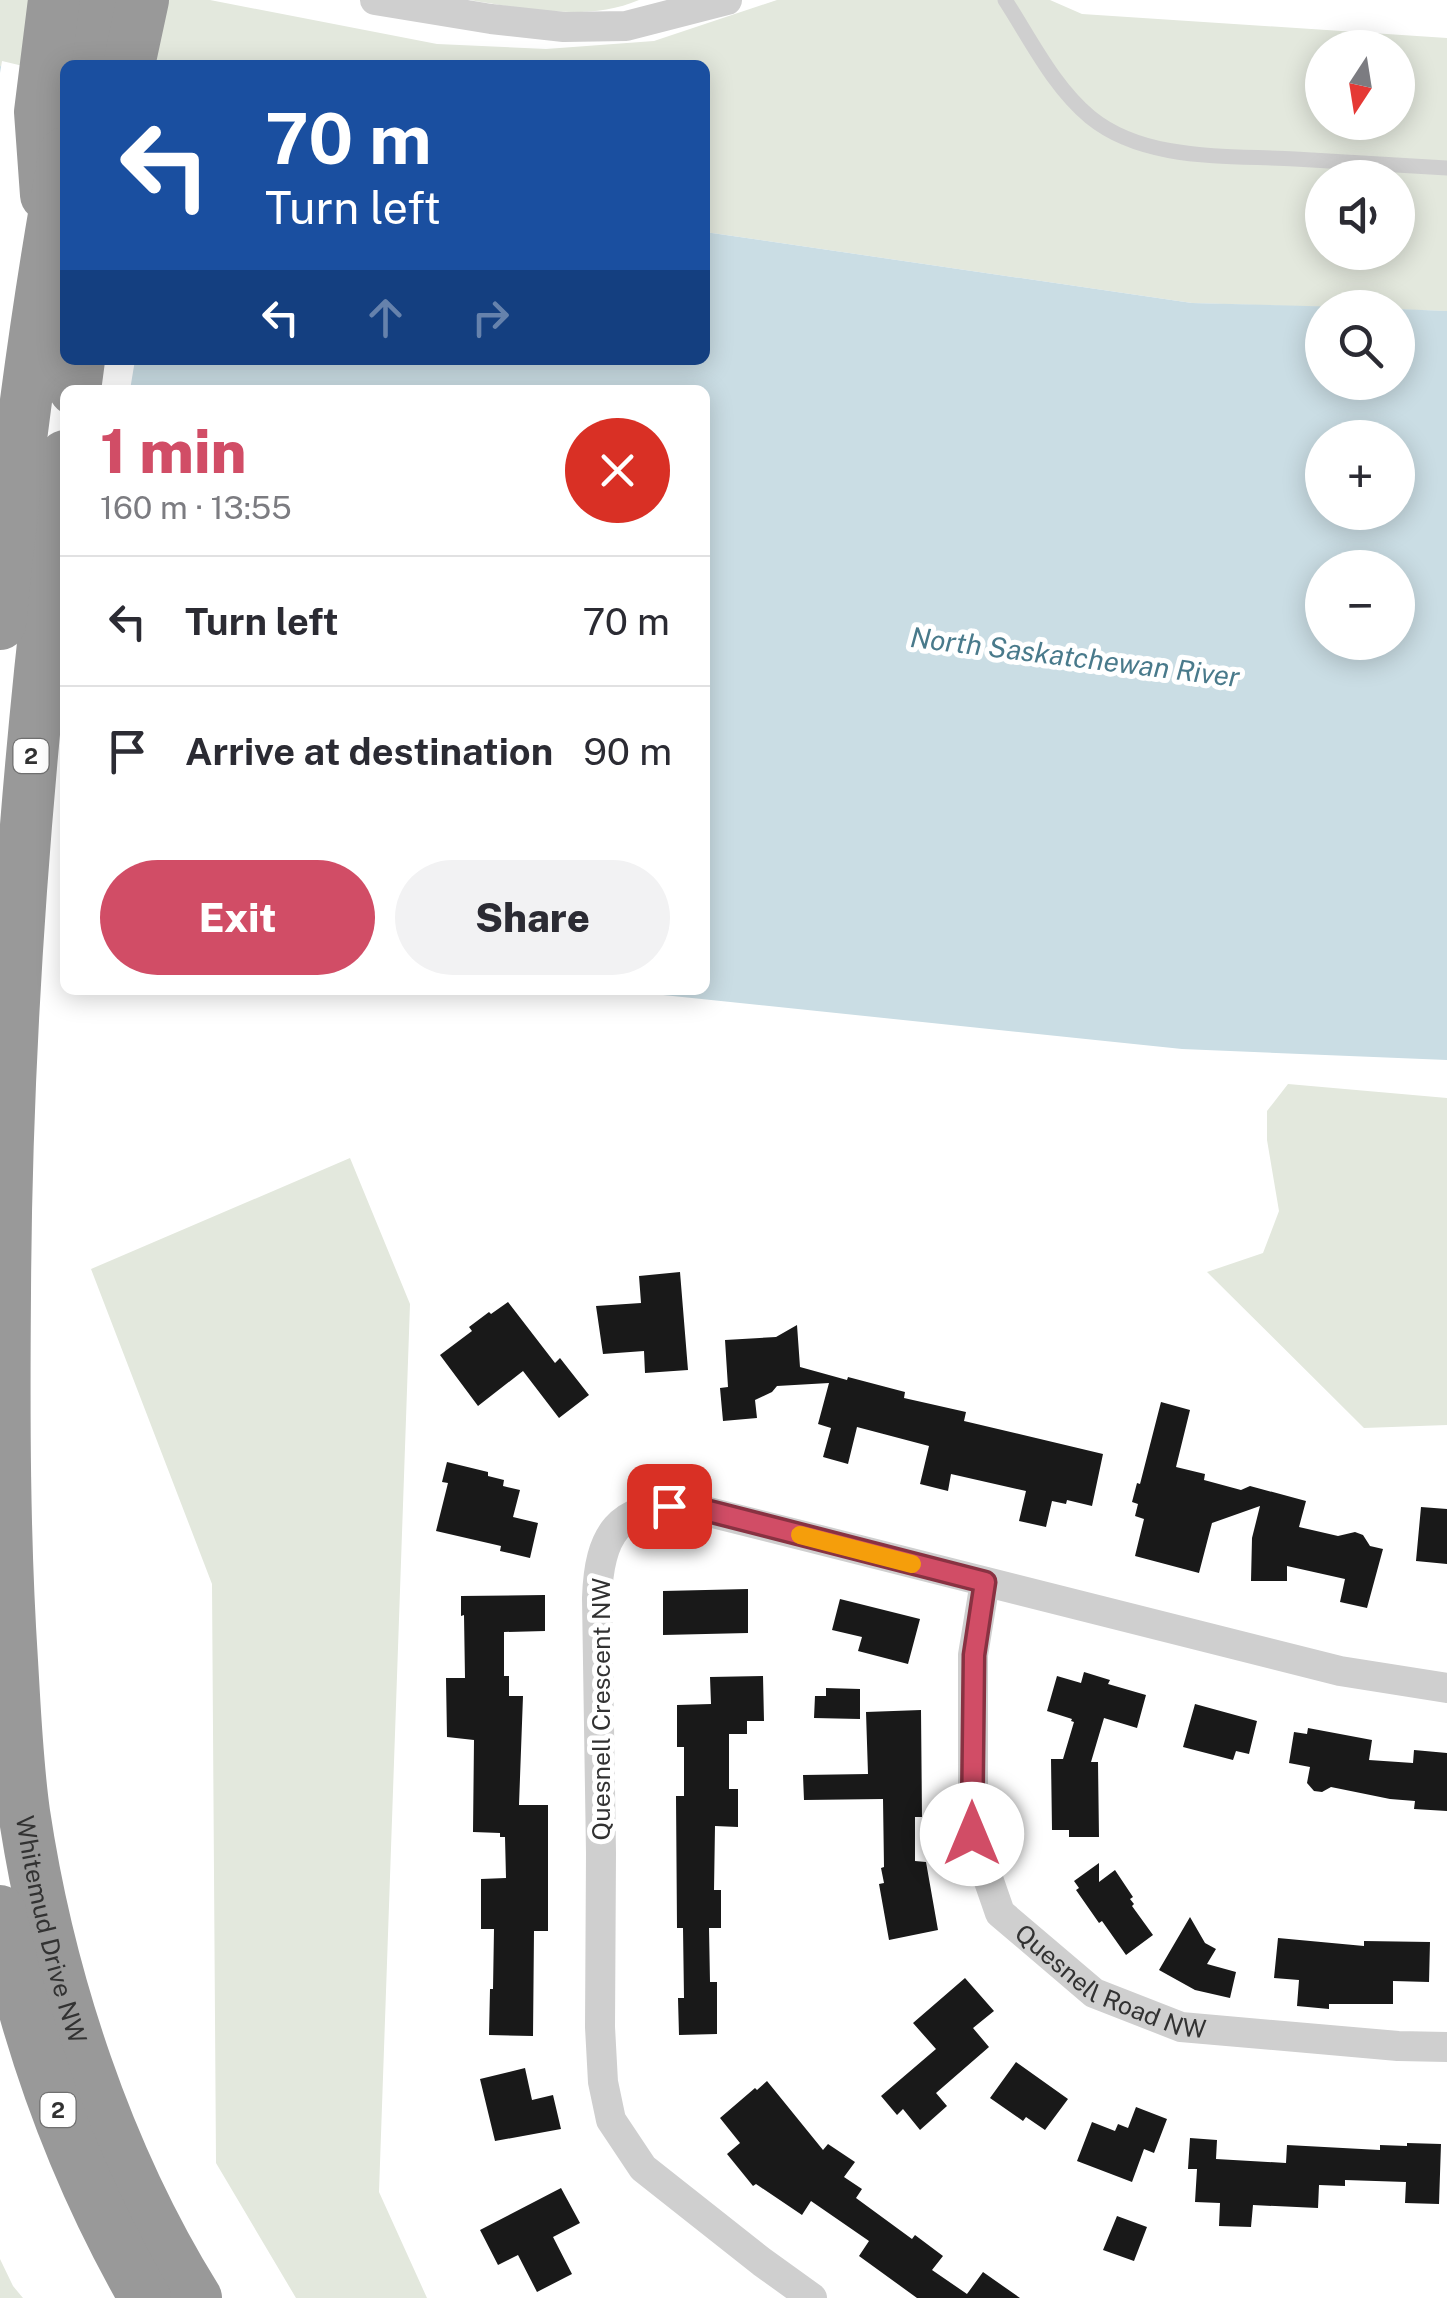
<!DOCTYPE html>
<meta charset="utf-8">
<style>
:root{--surface:#fff;--page:#f2f2f3;--text:#2b2b33;--muted:#7c7c81;--line:#e1e1e2;--accent:#d14d66}
body{margin:0;font-family:"Public Sans",sans-serif;background:var(--page);color:var(--text);height:100vh;display:flex;flex-direction:column;font-size:38px;white-space:nowrap}
*{box-sizing:border-box;margin:0}
p{font-size:32px;color:var(--muted)}
.icon{flex:none;width:55px;height:55px;fill:none;stroke:currentColor;stroke-width:2;stroke-linecap:round;stroke-linejoin:round}
.map{position:relative;flex:1;overflow:hidden}
.side{position:absolute;left:60px;top:385px;width:650px;height:610px;display:flex;flex-direction:column;background:var(--surface);border-radius:15px;box-shadow:0 5px 25px #0003}
.side>*{flex:none}
.hud{position:absolute;left:60px;top:60px;width:650px;height:305px;border-radius:15px;box-shadow:0 5px 25px #0003;background:#1a4fa0;color:#fff;overflow:hidden}
.needle{width:65px;rotate:192deg}
.controls{position:absolute;left:1305px;top:30px;display:grid;gap:20px}
.controls a{display:grid;place-items:center;width:110px;height:110px;border-radius:50%;background:var(--surface);box-shadow:0 5px 25px #0003;font-size:50px}
.pin{position:absolute;display:grid;place-items:center;width:85px;height:85px;color:#fff;margin:-42px;border-radius:20px;box-shadow:0 5px 15px #0006}
.me{position:absolute;width:110px;margin:-55px;rotate:0deg;stroke-linejoin:round;filter:drop-shadow(0 0 8px #0008)}
.turn{display:flex;align-items:center;gap:35px;height:210px;padding:0 40px;font-size:45px}
.turn .icon{width:130px;height:130px;stroke-width:2.5}
.turn b{display:block;font-size:70px;line-height:85px}
.lanes{display:flex;align-items:center;height:95px;padding:0 40px;background:#0003;justify-content:center;gap:50px;direction:ltr}
.lanes .off{opacity:.35}
.round{display:grid;place-items:center;flex:none;width:105px;height:105px;border-radius:52px;background:var(--page)}
.headline{display:flex;align-items:center;justify-content:space-between;height:170px;padding:0 40px}
h1{font-size:60px;font-weight:800;line-height:75px;color:var(--accent)}
.primary-button{display:flex;gap:20px;margin-top:auto;padding:20px 40px}
.primary-button a{flex:1;height:115px;border-radius:60px;background:var(--accent);color:#fff;font-size:40px;font-weight:800;line-height:115px;text-align:center}
.primary-button a+a{background:var(--page);color:var(--text)}
ul{padding:0;list-style:none}
li{display:flex;align-items:center;gap:30px;height:130px;padding:0 40px;border-top:2px solid var(--line)}
li div{flex:1}
li b{display:block;font-size:38px}
li em{font-style:normal}
.map>svg:first-child{display:block}
.green{fill:#e3e8dd;fill-rule:evenodd}
.water{fill:#cadde4;fill-rule:evenodd}
.pier{fill:#fff}
.building{fill:#191919}
.lines{fill:none;stroke-linecap:round;stroke-linejoin:round}
.service{stroke:#cfcfcf;stroke-width:15}
.minor{stroke:#cfcfcf;stroke-width:30}
.motorway{stroke:#999;stroke-width:52}
.route-casing{stroke:#883242;stroke-width:25}
.route{stroke:#d14d66;stroke-width:18}
.slow{stroke:#f59e0b;stroke-width:18}
.labels{text-anchor:middle;stroke-width:10;stroke-linejoin:round;paint-order:stroke}
.shield{fill:#fff;stroke:#707070;stroke-width:2.5}
.shield-label{font-size:22px;font-weight:bold;fill:#323232}
.street-label{font-size:25px;fill:#323232;stroke:#fff}
.water-label{font-size:28px;font-style:italic;fill:#497a8b;stroke:#fff}
</style>
<div class="map">
<svg width="1447" height="2298" viewBox="0 0 1447 2298">
<rect width="100%" height="100%" fill="#fff"/>
<path class="green" d="M 0,0 L 210,0 L 437,44 L 546,49 L 654,41 L 777,0 L 1050,0 L 1082,14 L 1447,38 L 1447,311 L 1192,303 L 705,232 L 705,65 L 65,65 L 65,81 L 0,66 ZM 1322,48 L 1398,48 L 1398,122 L 1322,122 ZM 1322,178 L 1398,178 L 1398,252 L 1322,252 Z
M 470,0 L 639,0 C 588,22 523,9 470,0 Z
M 1288,1084 L 1447,1098 L 1447,1425 L 1364,1428 L 1207,1272 L 1263,1253 L 1279,1211 L 1267,1140 L 1267,1111 Z
M 350,1158 L 410,1304 L 379,2192 L 427,2298 L 296,2298 L 216,2163 L 212,1584 L 91,1269 Z
M 0,2259 L 13,2286 L 23,2298 L 0,2298 Z"/>
<path class="water" d="M 0,66 L 65,81 L 65,360 L 705,360 L 705,232 L 1192,303 L 1345,307 L 1322,308 L 1322,382 L 1398,382 L 1398,309 L 1447,311 L 1447,1060 L 1182,1049 L 615,990 L 705,990 L 705,390 L 65,390 L 0,934 ZM 1322,438 L 1398,438 L 1398,512 L 1322,512 ZM 1322,568 L 1398,568 L 1398,642 L 1322,642 Z"/>
<path class="pier" d="M 2,61 L 65,76 L 65,360 L 135,360 L 130,390 L 65,390 L 65,948 L 0,939 L 0,73 Z"/>
<path class="building" d="M 680,1272 L 688,1370 L 645,1373 L 644,1351 L 603,1354 L 596,1306 L 641,1303 L 639,1276 Z
M 508,1302 L 555,1363 L 560,1358 L 589,1395 L 559,1418 L 523,1371 L 478,1406 L 440,1355 L 472,1331 L 469,1327 L 489,1312 L 491,1314 Z
M 797,1325 L 800,1367 L 847,1380 L 848,1377 L 905,1392 L 904,1398 L 966,1412 L 964,1421 L 1103,1454 L 1092,1506 L 1067,1500 L 1066,1504 L 1052,1501 L 1046,1527 L 1019,1521 L 1026,1491 L 951,1474 L 948,1491 L 920,1484 L 929,1446 L 857,1427 L 848,1464 L 823,1457 L 831,1428 L 818,1424 L 829,1383 L 777,1386 L 772,1392 L 755,1400 L 757,1418 L 723,1421 L 720,1388 L 728,1387 L 725,1340 L 776,1337 Z
M 1161,1402 L 1190,1410 L 1176,1467 L 1205,1474 L 1204,1480 L 1241,1490 L 1250,1486 L 1306,1501 L 1299,1527 L 1338,1536 L 1355,1532 L 1363,1535 L 1370,1546 L 1383,1549 L 1367,1608 L 1340,1602 L 1345,1579 L 1287,1566 L 1287,1581 L 1251,1581 L 1252,1538 L 1260,1506 L 1212,1523 L 1199,1573 L 1135,1556 L 1144,1519 L 1135,1516 L 1138,1504 L 1132,1502 L 1137,1483 L 1140,1484 Z
M 447,1462 L 488,1472 L 488,1476 L 504,1480 L 503,1486 L 520,1490 L 513,1517 L 538,1523 L 530,1558 L 500,1551 L 501,1546 L 436,1531 L 448,1483 L 442,1482 Z
M 1421,1507 L 1447,1509 L 1447,1564 L 1416,1561 Z
M 748,1589 L 748,1633 L 663,1635 L 663,1591 Z
M 545,1595 L 545,1631 L 504,1632 L 504,1676 L 509,1676 L 509,1696 L 523,1696 L 519,1805 L 548,1805 L 548,1931 L 534,1931 L 533,2036 L 489,2035 L 490,1989 L 493,1989 L 494,1929 L 481,1929 L 481,1879 L 506,1878 L 505,1837 L 500,1837 L 500,1833 L 473,1832 L 474,1740 L 447,1737 L 446,1678 L 465,1678 L 464,1615 L 461,1616 L 461,1596 Z
M 840,1599 L 920,1619 L 908,1664 L 858,1651 L 862,1637 L 832,1630 Z
M 1084,1672 L 1110,1680 L 1108,1684 L 1146,1695 L 1137,1728 L 1104,1718 L 1091,1762 L 1098,1762 L 1099,1837 L 1069,1837 L 1069,1830 L 1052,1830 L 1051,1759 L 1063,1759 L 1074,1722 L 1071,1721 L 1072,1719 L 1047,1711 L 1057,1676 L 1081,1683 Z
M 763,1676 L 764,1721 L 747,1721 L 747,1734 L 729,1734 L 729,1789 L 738,1789 L 738,1827 L 715,1826 L 714,1890 L 721,1890 L 721,1928 L 709,1928 L 710,1982 L 717,1982 L 717,2034 L 679,2035 L 678,1998 L 684,1998 L 683,1928 L 677,1928 L 676,1796 L 684,1796 L 684,1747 L 677,1747 L 677,1705 L 711,1704 L 710,1677 Z
M 826,1688 L 860,1689 L 860,1719 L 814,1718 L 815,1696 L 826,1696 Z
M 1195,1704 L 1257,1721 L 1249,1754 L 1236,1751 L 1233,1760 L 1183,1747 Z
M 921,1710 L 922,1817 L 915,1817 L 915,1861 L 926,1862 L 938,1930 L 889,1940 L 879,1884 L 884,1883 L 881,1868 L 884,1867 L 883,1799 L 804,1800 L 803,1775 L 868,1774 L 866,1712 Z
M 1308,1728 L 1372,1740 L 1369,1760 L 1413,1763 L 1414,1750 L 1447,1753 L 1447,1811 L 1414,1809 L 1415,1801 L 1390,1799 L 1331,1787 L 1322,1792 L 1314,1791 L 1307,1783 L 1310,1767 L 1289,1763 L 1294,1732 L 1307,1734 Z
M 1099,1863 L 1099,1882 L 1115,1870 L 1133,1897 L 1130,1899 L 1134,1904 L 1132,1906 L 1153,1935 L 1126,1955 L 1102,1921 L 1099,1923 L 1076,1890 L 1079,1888 L 1074,1881 Z
M 1190,1917 L 1205,1943 L 1216,1949 L 1207,1964 L 1236,1972 L 1230,1998 L 1195,1990 L 1159,1970 Z
M 1278,1938 L 1364,1946 L 1364,1941 L 1430,1942 L 1429,1982 L 1393,1981 L 1393,2004 L 1329,2004 L 1329,2009 L 1297,2006 L 1299,1980 L 1274,1978 Z
M 965,1978 L 994,2011 L 973,2028 L 989,2047 L 936,2093 L 947,2106 L 920,2130 L 903,2109 L 897,2115 L 881,2096 L 936,2049 L 913,2023 Z
M 1016,2062 L 1068,2099 L 1045,2130 L 1026,2117 L 1023,2121 L 990,2098 Z
M 525,2068 L 532,2100 L 553,2095 L 561,2129 L 495,2141 L 480,2079 Z
M 767,2081 L 823,2150 L 828,2144 L 855,2162 L 844,2177 L 862,2189 L 856,2198 L 912,2239 L 915,2235 L 943,2256 L 932,2270 L 967,2294 L 983,2272 L 1020,2298 L 917,2298 L 859,2256 L 869,2241 L 811,2201 L 802,2215 L 756,2184 L 753,2186 L 727,2154 L 740,2143 L 720,2118 L 755,2088 L 757,2090 Z
M 1136,2107 L 1167,2119 L 1154,2153 L 1144,2149 L 1132,2182 L 1077,2161 L 1092,2122 L 1115,2131 L 1118,2124 L 1128,2128 Z
M 1190,2138 L 1217,2140 L 1216,2159 L 1286,2163 L 1287,2145 L 1380,2150 L 1380,2145 L 1407,2146 L 1407,2143 L 1441,2144 L 1439,2204 L 1405,2203 L 1406,2182 L 1345,2180 L 1345,2186 L 1319,2185 L 1318,2208 L 1253,2205 L 1251,2227 L 1219,2226 L 1220,2203 L 1195,2202 L 1197,2169 L 1188,2169 Z
M 561,2188 L 580,2223 L 553,2237 L 572,2274 L 537,2292 L 518,2255 L 498,2265 L 480,2230 Z
M 1117,2216 L 1147,2227 L 1134,2261 L 1103,2250 Z"/>
<g class="lines">
<path class="service" d="M 1005,0 C 1031,40 1053,86 1090,117 C 1145,162 1228,155 1295,159 C 1346,162 1396,165 1447,168"/>
<g class="minor">
<path d="M 375,0 L 491,19 L 564,27 L 626,26 L 727,0"/>
<path id="s1" d="M 985,1582 L 973,1655 L 973,1835 L 1000,1913 L 1094,1993 L 1181,2027 L 1398,2046 L 1447,2047"/>
<path d="M 812,2298 L 762,2262 L 643,2168 L 611,2120 L 603,2082 L 600,2027 L 601,1853 L 597,1598 C 599,1535 618,1504 685,1506 L 1340,1671 L 1447,1688"/>
</g>
<g class="motorway">
<path d="M 82,65 L 95,0"/>
<path d="M 129,65 L 143,0"/>
<path d="M 46,195 L 40,112 L 54,0"/>
<path d="M 75,390 L 79,360"/>
<path id="s2" d="M 65,456 C 54,528 48,600 40,672 C 19,879 6,1085 5,1293 C 4,1416 4,1538 12,1661 C 15,1711 17,1762 24,1812 C 49,1979 107,2155 196,2298"/>
<path d="M 0,624 C 16,466 36,309 65,153"/>
<path d="M 0,1911 C 28,2046 76,2178 145,2298"/>
</g>
</g>
<g class="lines">
<defs>
<path id="route" d="M 669,1506 L 701,1509 L 985,1582 L 974,1655 L 972,1834"/>
</defs>
<use href="#route" class="route-casing"/>
<use href="#route" class="route"/>
<path class="slow" d="M 800,1535 L 912,1564"/>
</g>
<g class="labels">
<g class="shield">
<rect x="13.5" y="739" width="35" height="34" rx="8"/>
<rect x="40.5" y="2093" width="35" height="34" rx="8"/>
</g>
<g class="shield-label">
<text x="31" y="764">2</text>
<text x="58" y="2118">2</text>
</g>
<g class="street-label">
<text transform="translate(601 1709) rotate(-90)" y="9">Quesnell Crescent NW</text>
<text dy="9" stroke="none"><textPath href="#s2" startOffset="1480">Whitemud Drive NW</textPath></text>
<text dy="9" stroke="none"><textPath href="#s1" startOffset="470">Quesnell Road NW</textPath></text>
</g>
<g class="water-label">
<text transform="translate(1075 657) rotate(7)" y="10">North Saskatchewan River</text>
</g>
</g>
</svg>
<div class="controls">
<a><svg class="needle" viewBox="-14 -14 28 28"><path d="M0-13l5 13h-10z" fill="#e53935"/><path d="M0 13l5-13h-10z" fill="#7c7c81"/></svg></a>
<a><svg class="icon" aria-label="sound" viewBox="0 0 24 24"><path d="M4 9h4l5-4v14l-5-4H4zM17 9q2 3 0 6"/></svg></a>
<a><svg class="icon" aria-label="search" viewBox="0 0 24 24"><circle cx="10" cy="10" r="6"/><path d="M15 15l6 6"/></svg></a>
<a>+</a>
<a>−</a>
</div>
<div class="pin" style="left:669px;top:1506px;background:#d93025"><svg class="icon" aria-label="arrive" viewBox="0 0 24 24"><path d="M6 21V4h12l-3 4 3 4H6"/></svg></div>
<svg class="me" style="left:972px;top:1834px" viewBox="-20 -20 40 40"><circle r="19" fill="#fff"/><path d="M0-13L10 11 0 6-10 11z" fill="#d14d66"/></svg>
<div class="hud">
<div class="turn"><svg class="icon" aria-label="left" viewBox="0 0 24 24"><path d="M17 20v-9H6M10 6l-5 5 5 5"/></svg><div><b>70 m</b>Turn left</div></div>
<div class="lanes"><svg class="icon" aria-label="left" viewBox="0 0 24 24"><path d="M17 20v-9H6M10 6l-5 5 5 5"/></svg><svg class="icon off" aria-label="ahead" viewBox="0 0 24 24"><path d="M12 20V5M6 11l6-6 6 6"/></svg><svg class="icon off" aria-label="right" viewBox="0 0 24 24"><path d="M7 20v-9h11M14 6l5 5-5 5"/></svg></div>
</div>
<section class="side">
<div class="headline"><div><h1>1 min</h1><p>160 m · 13:55</p></div><a class="round" style="background:#d93025;color:#fff"><svg class="icon" aria-label="close" viewBox="0 0 24 24"><path d="M6 6l12 12M18 6L6 18"/></svg></a></div>
<ul>
<li><svg class="icon" aria-label="left" viewBox="0 0 24 24"><path d="M17 20v-9H6M10 6l-5 5 5 5"/></svg><div><b>Turn left</b></div><em>70 m</em></li>
<li><svg class="icon" aria-label="arrive" viewBox="0 0 24 24"><path d="M6 21V4h12l-3 4 3 4H6"/></svg><div><b>Arrive at destination</b></div><em>90 m</em></li>
</ul>
<div class="primary-button"><a>Exit</a><a>Share</a></div>
</section>
</div>
